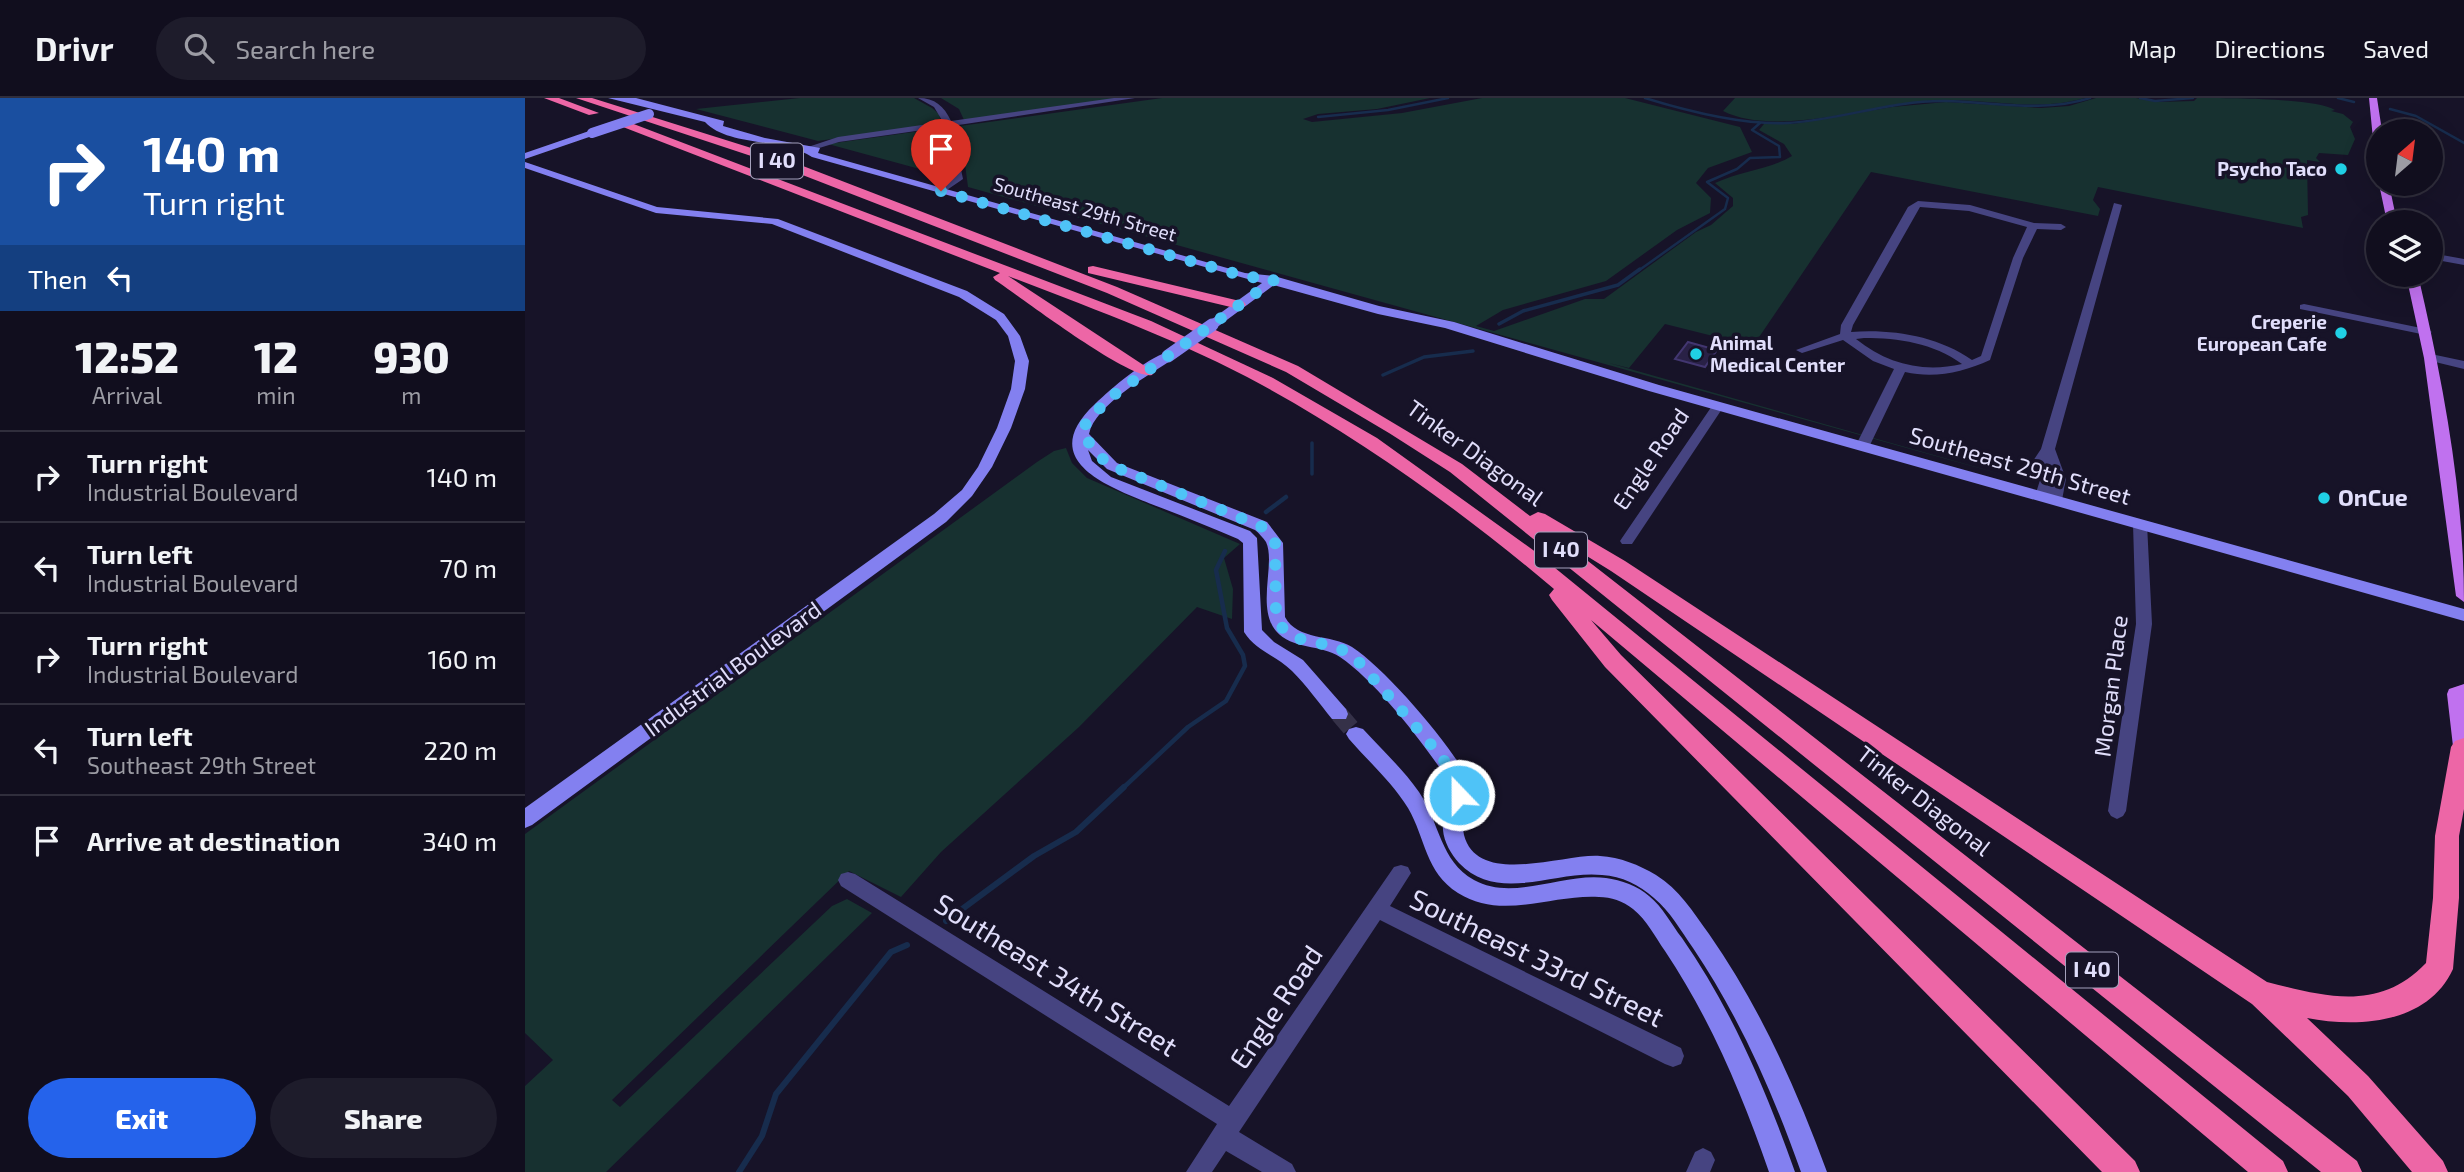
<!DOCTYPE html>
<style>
:root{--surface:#110e1e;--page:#1e1c2b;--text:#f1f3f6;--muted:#9c9ca4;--line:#302e3c;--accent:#2563eb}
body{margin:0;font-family:"Exo 2",sans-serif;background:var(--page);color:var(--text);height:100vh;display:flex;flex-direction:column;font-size:26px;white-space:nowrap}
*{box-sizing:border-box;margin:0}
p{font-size:23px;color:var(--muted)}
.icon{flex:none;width:38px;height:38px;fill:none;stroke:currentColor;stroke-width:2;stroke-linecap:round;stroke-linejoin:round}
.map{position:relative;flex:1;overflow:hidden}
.details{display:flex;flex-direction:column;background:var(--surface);width:525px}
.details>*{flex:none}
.banner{background:#1a4fa0;color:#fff;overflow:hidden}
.needle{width:46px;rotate:28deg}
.tools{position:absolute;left:1841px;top:21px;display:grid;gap:14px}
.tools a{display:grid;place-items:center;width:77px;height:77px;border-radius:50%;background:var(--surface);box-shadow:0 7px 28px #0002,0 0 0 2px var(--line);font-size:35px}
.pin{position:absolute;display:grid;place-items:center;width:60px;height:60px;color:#fff;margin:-72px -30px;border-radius:50% 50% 50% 0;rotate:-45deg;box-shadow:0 0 7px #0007}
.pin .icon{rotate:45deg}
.me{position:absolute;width:77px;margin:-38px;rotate:338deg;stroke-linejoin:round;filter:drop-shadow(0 0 5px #0008)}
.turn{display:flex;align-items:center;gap:24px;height:147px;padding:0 28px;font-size:32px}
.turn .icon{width:91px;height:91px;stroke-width:2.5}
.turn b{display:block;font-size:49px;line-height:60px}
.then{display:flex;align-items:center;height:66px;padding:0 28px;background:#0003;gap:14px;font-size:26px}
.eta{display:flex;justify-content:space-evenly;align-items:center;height:119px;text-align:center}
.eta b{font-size:42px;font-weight:800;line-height:49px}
.button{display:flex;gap:14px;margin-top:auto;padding:14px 28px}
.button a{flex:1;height:80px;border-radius:42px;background:var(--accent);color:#fff;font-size:28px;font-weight:800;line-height:80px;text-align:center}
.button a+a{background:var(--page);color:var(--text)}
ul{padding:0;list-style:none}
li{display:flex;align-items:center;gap:21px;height:91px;padding:0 28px;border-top:2px solid var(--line)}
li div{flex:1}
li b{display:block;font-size:26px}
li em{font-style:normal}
header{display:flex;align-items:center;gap:42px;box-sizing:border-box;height:98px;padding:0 35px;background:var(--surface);border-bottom:2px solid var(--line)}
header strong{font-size:33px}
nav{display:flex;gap:38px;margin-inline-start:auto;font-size:24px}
.search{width:490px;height:63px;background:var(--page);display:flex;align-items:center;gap:18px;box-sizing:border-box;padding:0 24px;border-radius:38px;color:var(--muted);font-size:26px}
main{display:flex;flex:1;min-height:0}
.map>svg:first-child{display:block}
.green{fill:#173130}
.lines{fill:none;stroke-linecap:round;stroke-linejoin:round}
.stream-far3{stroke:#172c4d;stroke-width:2.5}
.stream-far2{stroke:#172c4d;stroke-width:3.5}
.stream-far1{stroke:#172c4d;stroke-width:4.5}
.stream{stroke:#172c4d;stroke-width:6}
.building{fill:#292146;stroke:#423670;stroke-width:2}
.secondary-tunnel{stroke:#353148;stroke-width:18;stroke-dasharray:18 9;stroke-linecap:butt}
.minor{fill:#464481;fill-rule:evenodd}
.secondary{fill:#8380f0;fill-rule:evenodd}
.primary{fill:#c071ef;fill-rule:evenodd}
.motorway{fill:#ed66a6;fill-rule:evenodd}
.secondary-bridge-far1{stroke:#8380f0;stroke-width:10}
.secondary-bridge{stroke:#8380f0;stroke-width:13}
.route{stroke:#4fc3f7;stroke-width:12;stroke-dasharray:0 21.6}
.poi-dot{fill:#20d0e5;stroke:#171328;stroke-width:2.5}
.labels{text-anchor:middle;stroke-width:7;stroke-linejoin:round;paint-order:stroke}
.far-poi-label{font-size:19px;font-weight:bold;fill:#e1defb;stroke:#171328;text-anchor:end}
.far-street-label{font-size:19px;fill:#e1defb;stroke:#171328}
.shield{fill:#171328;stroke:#a4a1bc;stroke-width:2}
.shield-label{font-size:21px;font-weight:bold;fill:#e1defb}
.street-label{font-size:23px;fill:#e1defb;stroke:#171328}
.poi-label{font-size:23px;font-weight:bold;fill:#e1defb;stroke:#171328;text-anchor:start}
.near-street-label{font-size:28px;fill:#e1defb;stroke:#171328}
</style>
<header>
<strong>Drivr</strong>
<div class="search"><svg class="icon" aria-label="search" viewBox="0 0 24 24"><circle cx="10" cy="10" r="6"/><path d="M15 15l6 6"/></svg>Search here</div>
<nav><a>Map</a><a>Directions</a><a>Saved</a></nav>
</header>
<main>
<section class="details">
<div class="banner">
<div class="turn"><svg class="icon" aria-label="right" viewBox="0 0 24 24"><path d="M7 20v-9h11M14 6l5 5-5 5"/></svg><div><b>140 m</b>Turn right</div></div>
<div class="then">Then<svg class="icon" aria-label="left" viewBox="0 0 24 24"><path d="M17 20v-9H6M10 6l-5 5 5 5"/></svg></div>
</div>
<div class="eta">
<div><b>12:52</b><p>Arrival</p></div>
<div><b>12</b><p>min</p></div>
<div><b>930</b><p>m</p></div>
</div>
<ul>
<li><svg class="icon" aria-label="right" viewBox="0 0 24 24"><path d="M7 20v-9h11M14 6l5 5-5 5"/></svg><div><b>Turn right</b><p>Industrial Boulevard</p></div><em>140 m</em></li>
<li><svg class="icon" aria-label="left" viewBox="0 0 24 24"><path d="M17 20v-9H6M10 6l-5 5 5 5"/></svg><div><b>Turn left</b><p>Industrial Boulevard</p></div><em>70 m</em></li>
<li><svg class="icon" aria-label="right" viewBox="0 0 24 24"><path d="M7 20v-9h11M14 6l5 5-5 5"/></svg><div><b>Turn right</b><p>Industrial Boulevard</p></div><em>160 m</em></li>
<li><svg class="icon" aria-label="left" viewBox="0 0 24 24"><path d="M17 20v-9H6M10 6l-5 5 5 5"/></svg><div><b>Turn left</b><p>Southeast 29th Street</p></div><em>220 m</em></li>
<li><svg class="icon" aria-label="arrive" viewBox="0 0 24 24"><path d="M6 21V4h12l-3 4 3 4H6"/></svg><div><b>Arrive at destination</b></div><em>340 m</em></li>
</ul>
<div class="button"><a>Exit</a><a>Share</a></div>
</section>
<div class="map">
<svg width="1939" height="1074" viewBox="0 0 1939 1074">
<rect width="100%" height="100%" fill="#171328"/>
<path class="green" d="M 275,0 L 389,0 L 407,10 L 414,16 L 416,25 L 293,43 L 171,11 Z
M 416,0 L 602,0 L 439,22 L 434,11 Z
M 637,0 L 905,0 L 852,11 L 793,16 L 778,21 L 787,24 L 877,15 L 957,0 L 1100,0 L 1215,29 L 1227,54 L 1183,70 L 1171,85 L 1186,100 L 1185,115 L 1152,132 L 1081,183 L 978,212 L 951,228 L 969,233 L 1060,201 L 1079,201 L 1171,134 L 1186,127 L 1208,108 L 1208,100 L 1190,85 C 1215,73 1243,72 1267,58 L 1259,46 L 1234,32 L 1239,26 L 1268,26 L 1367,9 L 1421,4 L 1516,10 L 1544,8 L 1571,0 L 1611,0 L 1632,4 L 1669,3 L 1672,0 C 1702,0 1791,0 1810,12 L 1806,13 L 1818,16 L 1828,24 L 1825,29 L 1830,41 L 1823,57 L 1794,55 L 1791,60 L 1795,64 L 1782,62 L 1783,117 L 1776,119 L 1778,130 L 1573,89 L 1568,102 L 1575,111 L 1573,118 L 1346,74 L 1228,248 L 1140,226 L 1104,270 L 1084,265 L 1497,382 L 443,89 L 435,28 Z
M 1210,0 L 1560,0 C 1512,14 1466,1 1416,2 C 1354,4 1254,41 1198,13 Z
M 417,30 L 428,76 L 424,79 L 303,46 Z
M 541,350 L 547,365 L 562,380 L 715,446 L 699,460 L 708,491 L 707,521 L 672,509 L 554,629 L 416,754 L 376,799 L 324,773 L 87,1002 L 95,1009 L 307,808 L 322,801 L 347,815 L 81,1074 L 0,1074 L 0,988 L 28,962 L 0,935 L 0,736 L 512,364 L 529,353 Z"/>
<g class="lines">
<path class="stream-far3" d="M 1120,0 C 1162,13 1217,27 1262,25 C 1316,22 1367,2 1421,3 C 1470,4 1517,15 1565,0
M 1615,0 L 1630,3 L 1668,0
M 1813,0 L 1829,4
M 1865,11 L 1891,18 L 1939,45
M 793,19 L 863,12 L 923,0
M 1113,173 L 1200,111 L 1203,100 L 1182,84 L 1212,71 L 1225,60 L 1255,59 L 1254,48 L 1227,32 L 1235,25"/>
<path class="stream-far2" d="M 974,226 L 998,213 L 1093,187 L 1115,171
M 858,277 L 899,259 L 948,253
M 787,345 L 787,376"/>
<path class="stream-far1" d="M 741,414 L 761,399
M 597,691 L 663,629 L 701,603 L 720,568 L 718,557 L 702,530 L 691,472 L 700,453"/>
<path class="stream" d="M 421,823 L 509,758 L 551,734 L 599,689
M 214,1074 L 237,1038 L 251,996 L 366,854 L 382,847"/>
</g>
<path class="building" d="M 1163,244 L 1192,252 L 1180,269 L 1150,261 Z"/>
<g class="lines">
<path class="secondary-tunnel" d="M 814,616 L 831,636"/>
<path class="minor" d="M 393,0 C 410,0 419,8 426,23 L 589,0 L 610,0 L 427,28 L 438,81 L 416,96 L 411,93 L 413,91 L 428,80 L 419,29 L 314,44 L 281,54 L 277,51 L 313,39 L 418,24 L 409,9 Z
M 1393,103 L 1445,107 L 1509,125 L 1536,126 L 1541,129 L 1536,132 L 1512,131 L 1498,160 L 1465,262 C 1438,274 1410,281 1380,274 L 1345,347 L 1338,351 L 1331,347 L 1369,271 L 1348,263 L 1318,242 L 1277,255 L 1271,252 L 1315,236 L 1316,227 L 1383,109 ZM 1395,109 L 1444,113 L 1502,129 L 1488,160 L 1456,258 L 1447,262 C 1412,238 1368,231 1326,234 L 1328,227 ZM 1339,240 C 1374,240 1408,245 1437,266 C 1398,275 1362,266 1331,241 Z
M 1589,105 L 1597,107 L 1530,351 L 1541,381 L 1537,402 L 1530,406 L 1525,405 L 1524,398 L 1517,402 L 1510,398 L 1516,379 L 1508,363 L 1516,351 Z
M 1906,155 L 1939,161 L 1939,167 L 1906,161 Z
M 1779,206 L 1901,231 L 1907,234 L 1901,237 L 1775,211 L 1775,207 Z
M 1906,256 L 1939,263 L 1939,271 L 1902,262 L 1902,258 Z
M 1193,304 L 1199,308 L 1107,446 L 1097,446 L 1095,443 L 1097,440 L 1189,305 Z
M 1615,421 L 1622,426 L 1627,526 L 1601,713 L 1598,718 L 1592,721 L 1586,718 L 1583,713 L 1611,526 L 1608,426 Z
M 876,767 L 883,769 L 886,775 L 865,808 L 1156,950 L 1159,958 L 1156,966 L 1148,969 L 1140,966 L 855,822 L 714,1034 L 767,1066 L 771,1074 L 737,1074 L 701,1053 L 687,1074 L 661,1074 L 692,1026 L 316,788 L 313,782 L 316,776 L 323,774 L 330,776 L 704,1008 L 869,769 Z
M 1178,1050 L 1186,1054 L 1190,1062 L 1185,1074 L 1161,1074 L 1170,1054 Z"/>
<path class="secondary" d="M 83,0 L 111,0 L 199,23 L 198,28 L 240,40 L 295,50 L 293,55 L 720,175 L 749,178 L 854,208 L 929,224 L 1134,287 L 1939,511 L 1939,523 L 1124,293 L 920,230 L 853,216 L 752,188 L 749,187 L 691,230 L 683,230 L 683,224 L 737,185 L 287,59 C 259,40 203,49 180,24 Z
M 67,32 L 70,33 L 70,37 L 0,61 L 0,55 Z
M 0,64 L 132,109 L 253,121 L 442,193 L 479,216 L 495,238 L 504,263 L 500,291 L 486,330 L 467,369 L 447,398 L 421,424 L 7,727 L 0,730 L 0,710 L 409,416 L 437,392 L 453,369 L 472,330 L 486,291 L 490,263 L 483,238 L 471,222 L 434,199 L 247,126 L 131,115 L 0,70 Z
M 643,254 L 650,258 L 648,261 C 624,277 570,307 564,336 L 592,365 L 742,424 L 758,445 L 760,519 C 773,543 806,536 827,549 C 861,571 927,648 945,684 C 943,701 935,720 939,737 C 953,790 1040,755 1075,758 C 1095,759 1114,767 1131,777 C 1154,791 1168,814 1184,836 C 1235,909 1271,990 1302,1074 L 1276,1074 C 1248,995 1215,920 1168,850 C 1156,833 1145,813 1129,800 C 1114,787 1097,778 1077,777 C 1029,772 974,806 934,765 C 926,756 919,744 918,732 C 917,716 923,701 925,685 C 900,647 852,584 815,559 C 796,546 767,552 751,533 C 731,509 751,465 741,444 C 738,440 734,435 730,432 L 582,371 L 563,352 L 567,363 L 586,379 L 725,433 L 732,440 L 737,532 L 749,544 L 778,562 L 821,611 L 823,616 L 821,621 L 807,621 C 794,605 782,588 767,573 C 752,558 731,553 719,534 L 718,445 L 713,441 C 687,430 661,419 634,409 C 590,391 507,365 570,306 C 587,290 620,261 643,254 Z
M 831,629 L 838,631 C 857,652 878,671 894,694 C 915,725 915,763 949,782 C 988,804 1039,774 1081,780 C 1096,782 1113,788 1124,798 C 1138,809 1146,826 1157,840 C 1207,912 1241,992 1270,1074 L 1244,1074 C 1217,996 1186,922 1140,853 C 1130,839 1122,822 1108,811 C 1098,803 1086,799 1074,799 C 1026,796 977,823 933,795 C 900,774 901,741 883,710 C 867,684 844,664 824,641 L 821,636 L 824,631 Z"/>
<path class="primary" d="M 1844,0 L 1852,0 L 1857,33 L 1853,33 L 1853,44 L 1848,41 Z
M 1854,86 L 1864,86 L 1872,124 L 1862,124 Z
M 1881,177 L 1893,177 C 1918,284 1939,394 1939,504 L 1931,498 L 1899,260 Z
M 1939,586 L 1939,665 L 1932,662 L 1929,657 L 1922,596 L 1924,591 Z"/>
<path class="motorway" d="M 19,0 L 34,0 L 74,15 L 64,17 Z
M 51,0 L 67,0 L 252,58 L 592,189 L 773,268 L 937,366 L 1005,418 L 1013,414 L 1020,416 L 1100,463 L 1742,884 C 1801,899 1854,914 1901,865 L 1908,800 L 1910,738 L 1926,649 L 1930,643 L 1939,640 L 1939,711 L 1934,738 L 1934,800 L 1928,871 C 1903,926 1833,930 1782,920 L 1843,978 L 1918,1063 L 1923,1074 L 1887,1074 L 1823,998 L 1727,906 L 1086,473 L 1036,442 L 1832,1063 L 1837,1074 L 1796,1074 L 925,374 L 864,335 L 761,274 L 582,195 L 244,64 Z
M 98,25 L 106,25 L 626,223 L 748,280 L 852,340 L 1008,452 L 1758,1063 L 1763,1074 L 1723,1074 L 1066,522 L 1096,557 L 1610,1063 L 1615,1074 L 1577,1074 L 1080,569 L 1027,502 L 1024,497 L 1029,491 C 939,415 841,344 737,287 C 656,243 569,211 483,178 L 629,274 L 627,277 C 605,283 494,198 470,182 L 468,179 L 475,175 L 98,29 Z
M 568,168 L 719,204 L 721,207 L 714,211 L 563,175 L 563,169 Z"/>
<path class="secondary-bridge-far1" d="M 67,35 L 124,16"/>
<path class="secondary-bridge" d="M 643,258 L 687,227"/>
</g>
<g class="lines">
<path class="route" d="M 416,93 L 719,178 L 749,182 L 583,301 L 561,325 L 557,338 C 569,347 573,360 587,368 L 736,428 L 750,445 L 751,519 C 763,549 795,540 819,553 C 833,560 843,575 854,587 C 880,616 906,645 930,677 L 934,684 L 934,697"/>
</g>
<g class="poi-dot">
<circle cx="1816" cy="71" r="7"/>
<circle cx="1816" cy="235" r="7"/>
<circle cx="1171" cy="256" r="7"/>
<circle cx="1799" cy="400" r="7"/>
</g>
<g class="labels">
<g class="far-poi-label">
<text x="1802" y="78">Psycho Taco</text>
<text x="1802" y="231">Creperie<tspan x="1802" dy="22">European Cafe</tspan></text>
<text x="1185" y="252" text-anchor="start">Animal<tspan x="1185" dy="22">Medical Center</tspan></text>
</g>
<g class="far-street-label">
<text transform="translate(560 111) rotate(16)" y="7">Southeast 29th Street</text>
</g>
<g class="shield">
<rect x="226" y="45.5" width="52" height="35" rx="5"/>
<rect x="1010" y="434.5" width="52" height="35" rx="5"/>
<rect x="1541" y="854.5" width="52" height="35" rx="5"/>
</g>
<g class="shield-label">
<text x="252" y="70">I 40</text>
<text x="1036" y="459">I 40</text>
<text x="1567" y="879">I 40</text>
</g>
<g class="street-label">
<text transform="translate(950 355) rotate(36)" y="8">Tinker Diagonal</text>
<text transform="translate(1126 361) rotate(-56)" y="8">Engle Road</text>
<text transform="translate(1495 368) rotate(16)" y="8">Southeast 29th Street</text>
<text transform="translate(208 571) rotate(-36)" y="8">Industrial Boulevard</text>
<text transform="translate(1586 588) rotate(-83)" y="8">Morgan Place</text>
<text transform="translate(1399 703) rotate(38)" y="8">Tinker Diagonal</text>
</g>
<g class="poi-label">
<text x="1813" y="408">OnCue</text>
</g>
<g class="near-street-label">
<text transform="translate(1012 860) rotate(26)" y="10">Southeast 33rd Street</text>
<text transform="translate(531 877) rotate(32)" y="10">Southeast 34th Street</text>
<text transform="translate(751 909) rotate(-56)" y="10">Engle Road</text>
</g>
</g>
</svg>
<div class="tools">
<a><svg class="needle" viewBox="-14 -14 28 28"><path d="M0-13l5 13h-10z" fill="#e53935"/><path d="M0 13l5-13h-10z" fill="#9c9ca4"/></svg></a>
<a><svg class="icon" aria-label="layers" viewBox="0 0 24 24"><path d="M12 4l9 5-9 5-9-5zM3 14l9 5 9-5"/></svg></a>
</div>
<div class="pin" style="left:416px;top:93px;background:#d93025"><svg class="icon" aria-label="arrive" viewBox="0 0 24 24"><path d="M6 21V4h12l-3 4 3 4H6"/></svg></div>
<svg class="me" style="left:934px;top:697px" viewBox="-20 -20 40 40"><circle r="17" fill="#4fc3f7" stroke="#fff" stroke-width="3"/><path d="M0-11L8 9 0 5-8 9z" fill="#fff"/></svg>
</div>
</main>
